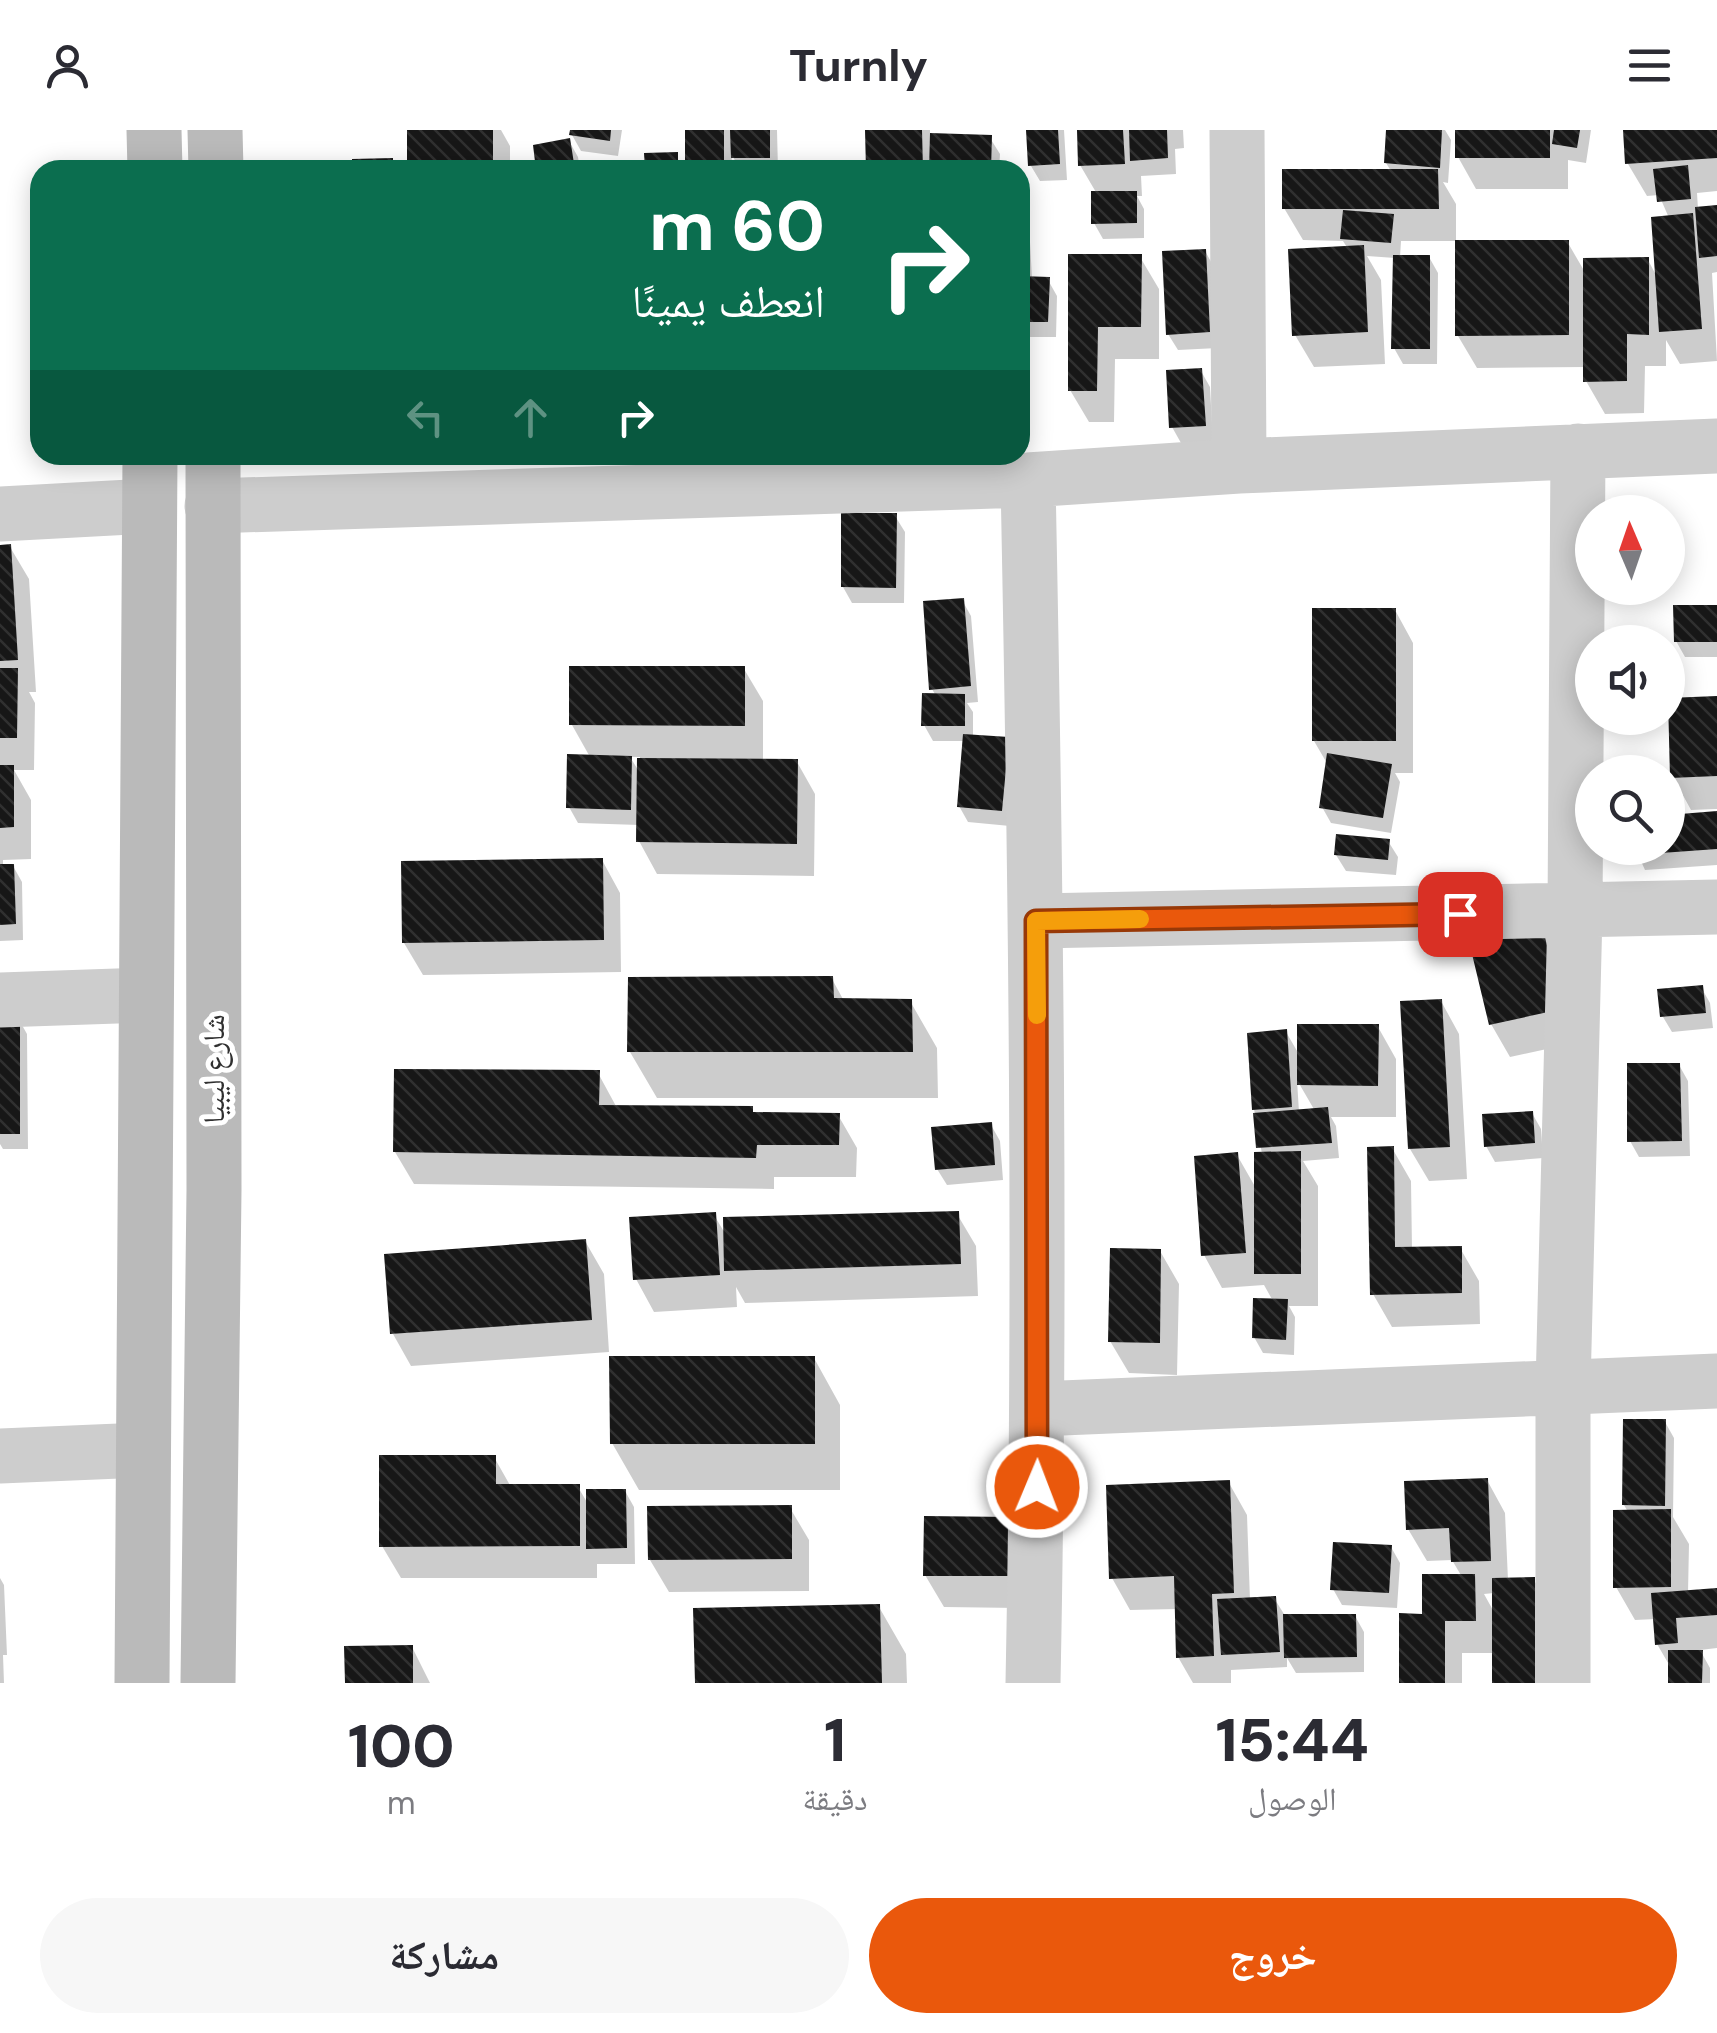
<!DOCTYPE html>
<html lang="ar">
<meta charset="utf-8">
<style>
:root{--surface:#fff;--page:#f7f7f7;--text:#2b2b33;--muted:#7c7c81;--accent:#ea580c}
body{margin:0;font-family:"DM Sans","Noto Naskh Arabic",sans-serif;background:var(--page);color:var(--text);direction:rtl;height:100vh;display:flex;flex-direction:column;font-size:38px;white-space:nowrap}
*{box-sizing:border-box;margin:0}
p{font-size:32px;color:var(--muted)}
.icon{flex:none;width:55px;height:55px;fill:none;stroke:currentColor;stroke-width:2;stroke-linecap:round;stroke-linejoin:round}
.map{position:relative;height:1553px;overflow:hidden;direction:ltr}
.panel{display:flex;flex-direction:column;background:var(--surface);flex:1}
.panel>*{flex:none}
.guide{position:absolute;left:30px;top:30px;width:1000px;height:305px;border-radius:30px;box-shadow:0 5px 25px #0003;direction:rtl;background:#0b6e4f;color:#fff;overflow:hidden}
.needle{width:65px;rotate:358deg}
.buttons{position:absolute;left:1575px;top:365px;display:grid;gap:20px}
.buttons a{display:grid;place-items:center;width:110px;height:110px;border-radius:50%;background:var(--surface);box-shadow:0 5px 25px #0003;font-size:50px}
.pin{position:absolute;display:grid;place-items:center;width:85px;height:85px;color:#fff;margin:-42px;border-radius:20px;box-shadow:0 5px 15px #0006}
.me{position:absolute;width:110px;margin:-55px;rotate:1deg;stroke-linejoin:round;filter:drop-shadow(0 0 8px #0008)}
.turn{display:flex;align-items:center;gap:35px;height:210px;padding:0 40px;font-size:45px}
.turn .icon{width:130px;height:130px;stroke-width:2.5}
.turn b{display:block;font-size:70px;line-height:85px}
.lanes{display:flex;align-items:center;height:95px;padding:0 40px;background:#0003;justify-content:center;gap:50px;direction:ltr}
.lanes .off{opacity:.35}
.eta{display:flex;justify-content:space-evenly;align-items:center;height:170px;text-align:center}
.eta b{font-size:60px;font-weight:800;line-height:70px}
.action{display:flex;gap:20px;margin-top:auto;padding:20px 40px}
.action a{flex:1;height:115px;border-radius:60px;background:var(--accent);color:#fff;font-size:40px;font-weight:800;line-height:115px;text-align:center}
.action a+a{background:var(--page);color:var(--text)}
header{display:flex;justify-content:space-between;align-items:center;height:130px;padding:0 40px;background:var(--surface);font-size:45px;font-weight:800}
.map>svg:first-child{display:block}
.shadow{fill:#0003;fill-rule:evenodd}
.building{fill:url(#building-back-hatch)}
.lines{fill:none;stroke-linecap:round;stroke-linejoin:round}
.street{stroke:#cdcdcd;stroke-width:55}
.secondary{stroke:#bababa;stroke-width:55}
.route-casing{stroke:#983908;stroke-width:25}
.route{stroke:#ea580c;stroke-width:18}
.slow{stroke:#f59e0b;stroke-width:18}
.labels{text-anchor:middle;stroke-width:10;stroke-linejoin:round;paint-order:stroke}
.street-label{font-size:30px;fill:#303030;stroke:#fff}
</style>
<header><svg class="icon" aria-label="menu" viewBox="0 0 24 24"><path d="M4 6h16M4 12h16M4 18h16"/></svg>Turnly<svg class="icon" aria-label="person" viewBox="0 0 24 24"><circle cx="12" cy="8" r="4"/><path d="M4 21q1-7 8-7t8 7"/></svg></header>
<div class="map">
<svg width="1717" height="1553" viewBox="0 0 1717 1553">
<defs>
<pattern id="building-back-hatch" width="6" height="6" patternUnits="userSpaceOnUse" patternTransform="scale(2.5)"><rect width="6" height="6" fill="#171717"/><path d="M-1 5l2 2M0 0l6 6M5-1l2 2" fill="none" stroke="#303030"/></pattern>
</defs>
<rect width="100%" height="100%" fill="#fff"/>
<path class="shadow" d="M 410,0 L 501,0 L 510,16 L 510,40 L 410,40 Z
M 572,0 L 622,0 L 618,26 L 581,21 L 572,5 Z
M 687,0 L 730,0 L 733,5 L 733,0 L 777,0 L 778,40 L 740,40 L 732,25 L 731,40 L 693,40 L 688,31 Z
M 867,0 L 930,0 L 930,6 L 990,8 L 1000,24 L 999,40 L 868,40 Z
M 1029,0 L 1064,0 L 1067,50 L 1040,51 L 1031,36 Z
M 1080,0 L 1183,0 L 1184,18 L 1175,19 L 1176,44 L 1141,46 L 1142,66 L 1137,66 L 1144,79 L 1144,108 L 1103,109 L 1094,93 L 1097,64 L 1080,35 Z
M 1389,0 L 1445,0 L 1451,10 L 1448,53 L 1443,52 L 1456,74 L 1456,111 L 1401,111 L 1400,127 L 1429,127 L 1438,143 L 1437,234 L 1403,234 L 1394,218 L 1395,128 L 1367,126 L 1381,150 L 1385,234 L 1314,237 L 1295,205 L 1348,119 L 1343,111 L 1303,110 L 1284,78 L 1391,41 L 1386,33 Z
M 1458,0 L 1591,0 L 1586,33 L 1568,30 L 1568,59 L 1476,59 L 1458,27 Z
M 1625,0 L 1717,0 L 1717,61 L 1697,63 L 1698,79 L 1717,78 L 1717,142 L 1712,143 L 1717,231 L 1680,234 L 1666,210 L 1666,236 L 1645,236 L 1644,283 L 1605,284 L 1586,251 L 1586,237 L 1477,238 L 1458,206 L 1568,113 L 1586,144 L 1648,130 L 1657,147 L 1669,88 L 1659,65 L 1647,66 L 1628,34 Z
M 569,11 L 578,27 L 580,40 L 539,40 Z
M 1020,97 L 1030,112 L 1032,149 L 1048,150 L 1057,166 L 1056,207 L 1020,207 Z
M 1205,121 L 1214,137 L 1218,218 L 1178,220 L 1168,204 Z
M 1070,126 L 1140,127 L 1159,159 L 1159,229 L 1115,229 L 1114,292 L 1089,292 L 1070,260 Z
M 1201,241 L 1210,257 L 1213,312 L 1181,313 L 1172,297 Z
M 514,325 L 549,325 L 550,329 L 520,334 Z
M 895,386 L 905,402 L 904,473 L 852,473 L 843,457 Z
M 0,417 L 10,417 L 29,449 L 36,562 L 29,562 L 35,573 L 34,640 L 14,640 L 31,670 L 31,729 L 3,730 L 3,737 L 13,736 L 22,752 L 23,810 L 0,811 Z
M 962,470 L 971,486 L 978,572 L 967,573 L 973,582 L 973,607 L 1007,610 L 1010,696 L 968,692 L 959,676 L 965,611 L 933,611 L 924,595 L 936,566 L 932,559 Z
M 1717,476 L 1717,527 L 1685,527 L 1676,511 Z
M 1395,480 L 1413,513 L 1413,643 L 1395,643 L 1400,652 L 1391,703 L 1331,693 L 1322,677 L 1328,635 L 1314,611 Z
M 744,539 L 763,571 L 763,631 L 797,632 L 815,664 L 814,746 L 657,744 L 639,711 L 639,695 L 578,693 L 569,677 L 590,627 L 572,595 ZM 630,627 L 640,627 L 640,643 Z
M 1717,569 L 1717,679 L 1691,680 L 1673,647 Z
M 1717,684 L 1717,735 L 1645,740 L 1635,718 L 1668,718 L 1668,688 Z
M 1388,711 L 1398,727 L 1396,745 L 1346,741 L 1336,725 Z
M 602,730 L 620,763 L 621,842 L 423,845 L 404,813 Z
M 1539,789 L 1558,821 L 1579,912 L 1510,927 L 1491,894 Z
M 832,849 L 844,871 L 910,871 L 937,918 L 938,968 L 657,968 L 630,922 Z
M 1701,857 L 1710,873 L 1713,898 L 1672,902 L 1663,887 Z
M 1441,871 L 1459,904 L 1467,1049 L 1429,1051 L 1410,1019 Z
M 0,888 L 18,888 L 27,904 L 28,1019 L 3,1019 L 0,1014 Z
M 1378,897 L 1396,929 L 1396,987 L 1331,987 L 1336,996 L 1339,1028 L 1303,1031 L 1318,1056 L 1318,1176 L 1289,1176 L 1295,1187 L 1294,1225 L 1263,1223 L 1254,1207 L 1273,1171 L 1264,1155 L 1222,1158 L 1204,1125 L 1237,1025 L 1257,1060 L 1262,1024 L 1254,979 L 1286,902 L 1300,926 ZM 1297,950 L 1315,981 L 1299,982 Z
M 1679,935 L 1688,951 L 1690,1026 L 1639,1027 L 1630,1011 Z
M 598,943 L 617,978 L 838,985 L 857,1018 L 856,1047 L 774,1047 L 774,1059 L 414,1054 L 395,1022 Z
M 1532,983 L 1541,999 L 1543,1028 L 1495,1032 L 1486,1016 Z
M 991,995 L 1000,1011 L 1003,1050 L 947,1055 L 937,1039 Z
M 1392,1018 L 1411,1051 L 1412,1119 L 1460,1118 L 1479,1151 L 1480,1194 L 1392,1197 L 1373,1164 Z
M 957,1084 L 976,1116 L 978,1166 L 745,1173 L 736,1157 L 737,1177 L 654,1182 L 636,1149 L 714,1085 L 726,1105 Z
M 585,1111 L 604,1144 L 609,1222 L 411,1236 L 393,1204 Z
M 1160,1121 L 1179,1154 L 1177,1245 L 1129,1243 L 1110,1211 Z
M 814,1228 L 840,1275 L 840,1360 L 639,1360 L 612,1313 Z
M 1665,1292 L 1674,1308 L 1673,1387 L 1689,1414 L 1688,1463 L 1717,1461 L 1717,1518 L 1700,1520 L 1710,1538 L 1710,1553 L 1671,1553 L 1671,1538 L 1657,1514 L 1656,1489 L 1635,1490 L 1616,1457 L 1628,1382 L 1624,1375 Z
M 494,1327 L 511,1357 L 578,1357 L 588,1374 L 625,1361 L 634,1377 L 635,1434 L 597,1434 L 597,1448 L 401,1448 L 382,1416 Z
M 1487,1350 L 1505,1383 L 1508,1450 L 1534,1450 L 1552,1482 L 1553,1553 L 1494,1553 L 1494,1523 L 1462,1523 L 1462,1553 L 1401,1553 L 1425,1486 L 1462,1447 L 1452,1430 L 1427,1431 L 1408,1399 ZM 1494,1463 L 1494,1482 L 1484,1464 Z
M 1229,1353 L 1247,1385 L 1250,1470 L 1274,1468 L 1284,1484 L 1355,1486 L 1364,1502 L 1364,1542 L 1296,1543 L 1287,1528 L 1287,1537 L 1231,1540 L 1231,1553 L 1193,1553 L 1178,1527 L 1177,1479 L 1130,1480 L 1112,1448 Z
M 790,1378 L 809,1410 L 809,1461 L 669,1462 L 650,1430 Z
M 1010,1390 L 1028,1478 L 944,1477 L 925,1445 Z
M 1391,1417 L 1400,1433 L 1397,1478 L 1342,1475 L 1333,1459 Z
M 0,1448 L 4,1455 L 7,1525 L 3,1525 L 4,1553 L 0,1553 Z
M 879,1477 L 906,1524 L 907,1553 L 698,1553 Z
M 412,1517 L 430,1553 L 347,1553 Z"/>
<path class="building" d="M 407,0 L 493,0 L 493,40 L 407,40 Z
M 570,0 L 611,0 L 610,11 L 569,5 Z
M 685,0 L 724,0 L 724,31 L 685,32 Z
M 730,0 L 770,0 L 770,28 L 731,28 Z
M 865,0 L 922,0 L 923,40 L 866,40 Z
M 1026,0 L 1058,0 L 1060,34 L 1028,36 Z
M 1077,0 L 1123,0 L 1125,34 L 1078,36 Z
M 1129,0 L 1167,0 L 1168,28 L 1130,31 Z
M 1386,0 L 1442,0 L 1440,38 L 1384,33 Z
M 1455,0 L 1550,0 L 1550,28 L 1455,28 Z
M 1554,0 L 1580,0 L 1577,18 L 1552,14 Z
M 1623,0 L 1717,0 L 1717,28 L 1625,34 Z
M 930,3 L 992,5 L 991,40 L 929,40 Z
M 570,8 L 575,40 L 536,40 L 533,15 Z
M 678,22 L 678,40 L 645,40 L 644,23 Z
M 393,28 L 393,40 L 352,40 L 352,29 Z
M 1688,35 L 1691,69 L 1657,72 L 1653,39 Z
M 1282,39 L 1438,39 L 1439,79 L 1282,79 Z
M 1091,61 L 1137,61 L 1137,93 L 1091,94 Z
M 1717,75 L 1717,126 L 1699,128 L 1695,77 Z
M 1343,80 L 1394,84 L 1391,113 L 1340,109 Z
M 1693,83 L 1702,199 L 1659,202 L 1651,87 Z
M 1455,110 L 1569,110 L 1569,205 L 1455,206 Z
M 1364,115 L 1368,202 L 1292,206 L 1288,119 Z
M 1206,119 L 1210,202 L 1166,205 L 1162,121 Z
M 1068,124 L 1142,124 L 1141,197 L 1098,197 L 1097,261 L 1068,261 Z
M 1393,125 L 1430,125 L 1430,219 L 1391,219 Z
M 1649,127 L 1649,205 L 1627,204 L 1627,251 L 1583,252 L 1583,128 Z
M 1020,146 L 1050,147 L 1048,192 L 1020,192 Z
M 1202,238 L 1206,296 L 1169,298 L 1166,240 Z
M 841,383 L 897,383 L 896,458 L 841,457 Z
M 11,414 L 18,530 L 0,531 L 0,415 Z
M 964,468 L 971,556 L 929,560 L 923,471 Z
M 1673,475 L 1717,475 L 1717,512 L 1674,512 Z
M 1312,478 L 1396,478 L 1396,611 L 1312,611 Z
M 569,536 L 745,536 L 745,596 L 569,595 Z
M 0,538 L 18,538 L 17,608 L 0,608 Z
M 922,563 L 965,564 L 965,596 L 921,596 Z
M 1717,566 L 1717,646 L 1670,648 L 1668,568 Z
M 963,604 L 1009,607 L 1002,681 L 957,677 Z
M 1327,623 L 1392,634 L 1383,688 L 1319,678 Z
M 567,624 L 632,626 L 631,680 L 566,678 Z
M 637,628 L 798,629 L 797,714 L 636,712 Z
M 0,635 L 14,635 L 14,697 L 0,698 Z
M 1717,681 L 1717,719 L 1633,725 L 1633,718 L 1668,718 L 1668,685 Z
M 1336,704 L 1390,709 L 1388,730 L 1334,725 Z
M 603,728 L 604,810 L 402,813 L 401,731 Z
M 0,734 L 14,734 L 16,794 L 0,795 Z
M 1540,786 L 1562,879 L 1489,895 L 1467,803 Z
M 833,846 L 834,868 L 912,869 L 913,922 L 627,922 L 628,847 Z
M 1703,855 L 1706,883 L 1660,887 L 1657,859 Z
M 1442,869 L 1450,1017 L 1408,1019 L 1400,871 Z
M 20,885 L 20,1004 L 0,1004 L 0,886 Z
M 1297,894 L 1379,894 L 1378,956 L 1297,955 Z
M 1287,899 L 1292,977 L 1252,980 L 1247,903 Z
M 1627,933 L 1680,933 L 1682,1011 L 1627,1012 Z
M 394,939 L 600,940 L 599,975 L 753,976 L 753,982 L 840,983 L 839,1015 L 757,1015 L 756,1028 L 393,1022 Z
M 1328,977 L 1332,1013 L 1256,1018 L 1253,983 Z
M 1533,981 L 1535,1013 L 1484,1017 L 1482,984 Z
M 992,992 L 995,1035 L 935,1040 L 931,997 Z
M 1394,1016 L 1395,1117 L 1462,1116 L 1462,1163 L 1370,1165 L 1367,1017 Z
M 1301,1021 L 1301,1144 L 1254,1144 L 1254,1022 Z
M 1238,1022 L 1246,1123 L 1201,1126 L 1194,1026 Z
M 959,1081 L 961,1134 L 724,1141 L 723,1087 Z
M 716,1082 L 720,1145 L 633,1150 L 629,1087 Z
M 586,1109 L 592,1190 L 390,1204 L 384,1124 Z
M 1110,1118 L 1161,1119 L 1160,1213 L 1108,1212 Z
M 1253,1168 L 1288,1169 L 1286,1210 L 1252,1208 Z
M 609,1226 L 815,1226 L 815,1314 L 610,1314 Z
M 1623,1289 L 1666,1289 L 1665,1376 L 1622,1375 Z
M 379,1325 L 496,1325 L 496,1354 L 580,1354 L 580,1416 L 379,1417 Z
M 1488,1348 L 1491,1431 L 1451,1432 L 1449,1398 L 1406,1400 L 1404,1351 Z
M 1230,1350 L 1234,1463 L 1212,1464 L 1214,1526 L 1176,1528 L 1174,1446 L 1109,1449 L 1106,1355 Z
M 586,1359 L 626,1359 L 627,1418 L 586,1419 Z
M 792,1375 L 792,1429 L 648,1430 L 647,1376 Z
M 1671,1379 L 1671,1457 L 1613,1458 L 1613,1380 Z
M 924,1386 L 1012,1387 L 1011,1446 L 923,1446 Z
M 1333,1412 L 1392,1415 L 1389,1463 L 1330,1460 Z
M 1422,1444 L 1475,1444 L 1476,1491 L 1445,1491 L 1445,1553 L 1399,1553 L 1399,1483 L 1422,1484 Z
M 1535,1447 L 1535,1553 L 1492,1553 L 1492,1448 Z
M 1717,1458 L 1717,1485 L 1676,1488 L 1678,1513 L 1655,1515 L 1651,1463 Z
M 1276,1466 L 1280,1522 L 1221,1525 L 1217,1469 Z
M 880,1474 L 882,1553 L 695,1553 L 693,1478 Z
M 1283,1484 L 1356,1484 L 1357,1527 L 1284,1528 Z
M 413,1515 L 413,1553 L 345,1553 L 344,1516 Z
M 1668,1520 L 1703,1520 L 1702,1553 L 1668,1553 Z"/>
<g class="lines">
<path class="street" d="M 1237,0 L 1239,336
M 1028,350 C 1036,751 1041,1152 1033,1553
M 212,376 L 1028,350 L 1239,336 L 1717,316
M 0,384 L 149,376
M 1037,791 L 1717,777
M 0,870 L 146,865
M 1038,1279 L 1717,1251
M 0,1326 L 143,1320
M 1563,1553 L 1563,1257 L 1575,783 L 1578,321"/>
<path class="secondary" d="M 154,0 L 155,40
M 215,0 L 216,40
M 142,1553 L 150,325
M 208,1553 L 214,1060 L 213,325"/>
</g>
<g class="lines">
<defs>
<path id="route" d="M 1037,1357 L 1036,791 L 1460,784"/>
</defs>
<use href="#route" class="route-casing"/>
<use href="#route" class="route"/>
<path class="slow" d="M 1037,885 L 1036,791 L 1140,789"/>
</g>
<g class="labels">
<g class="street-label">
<text transform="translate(214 939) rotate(-90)" y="10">شارع ليبيا</text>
</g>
</g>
</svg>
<div class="buttons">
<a><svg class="needle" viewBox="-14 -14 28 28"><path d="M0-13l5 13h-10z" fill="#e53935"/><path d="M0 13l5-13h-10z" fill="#7c7c81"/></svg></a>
<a><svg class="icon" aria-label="sound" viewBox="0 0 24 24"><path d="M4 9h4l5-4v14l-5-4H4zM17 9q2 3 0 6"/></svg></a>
<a><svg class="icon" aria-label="search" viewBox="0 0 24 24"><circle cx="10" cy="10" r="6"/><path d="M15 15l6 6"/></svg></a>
</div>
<div class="pin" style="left:1460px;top:784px;background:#d93025"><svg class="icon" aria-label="arrive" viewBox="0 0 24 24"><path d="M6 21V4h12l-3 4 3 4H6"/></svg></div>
<svg class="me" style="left:1037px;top:1357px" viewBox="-20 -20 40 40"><circle r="17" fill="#ea580c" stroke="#fff" stroke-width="3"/><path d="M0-11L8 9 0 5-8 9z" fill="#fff"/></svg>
<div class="guide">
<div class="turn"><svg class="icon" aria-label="right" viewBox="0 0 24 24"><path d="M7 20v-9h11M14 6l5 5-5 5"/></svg><div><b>60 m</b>انعطف يمينًا</div></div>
<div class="lanes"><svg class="icon off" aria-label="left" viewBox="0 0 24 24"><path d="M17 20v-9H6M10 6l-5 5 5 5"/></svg><svg class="icon off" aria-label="ahead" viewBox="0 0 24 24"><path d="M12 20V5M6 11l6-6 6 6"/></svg><svg class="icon" aria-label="right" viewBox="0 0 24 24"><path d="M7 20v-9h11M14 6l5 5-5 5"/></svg></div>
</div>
</div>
<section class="panel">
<div class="eta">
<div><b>15:44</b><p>الوصول</p></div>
<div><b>1</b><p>دقيقة</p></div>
<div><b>100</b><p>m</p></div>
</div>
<div class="action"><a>خروج</a><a>مشاركة</a></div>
</section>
